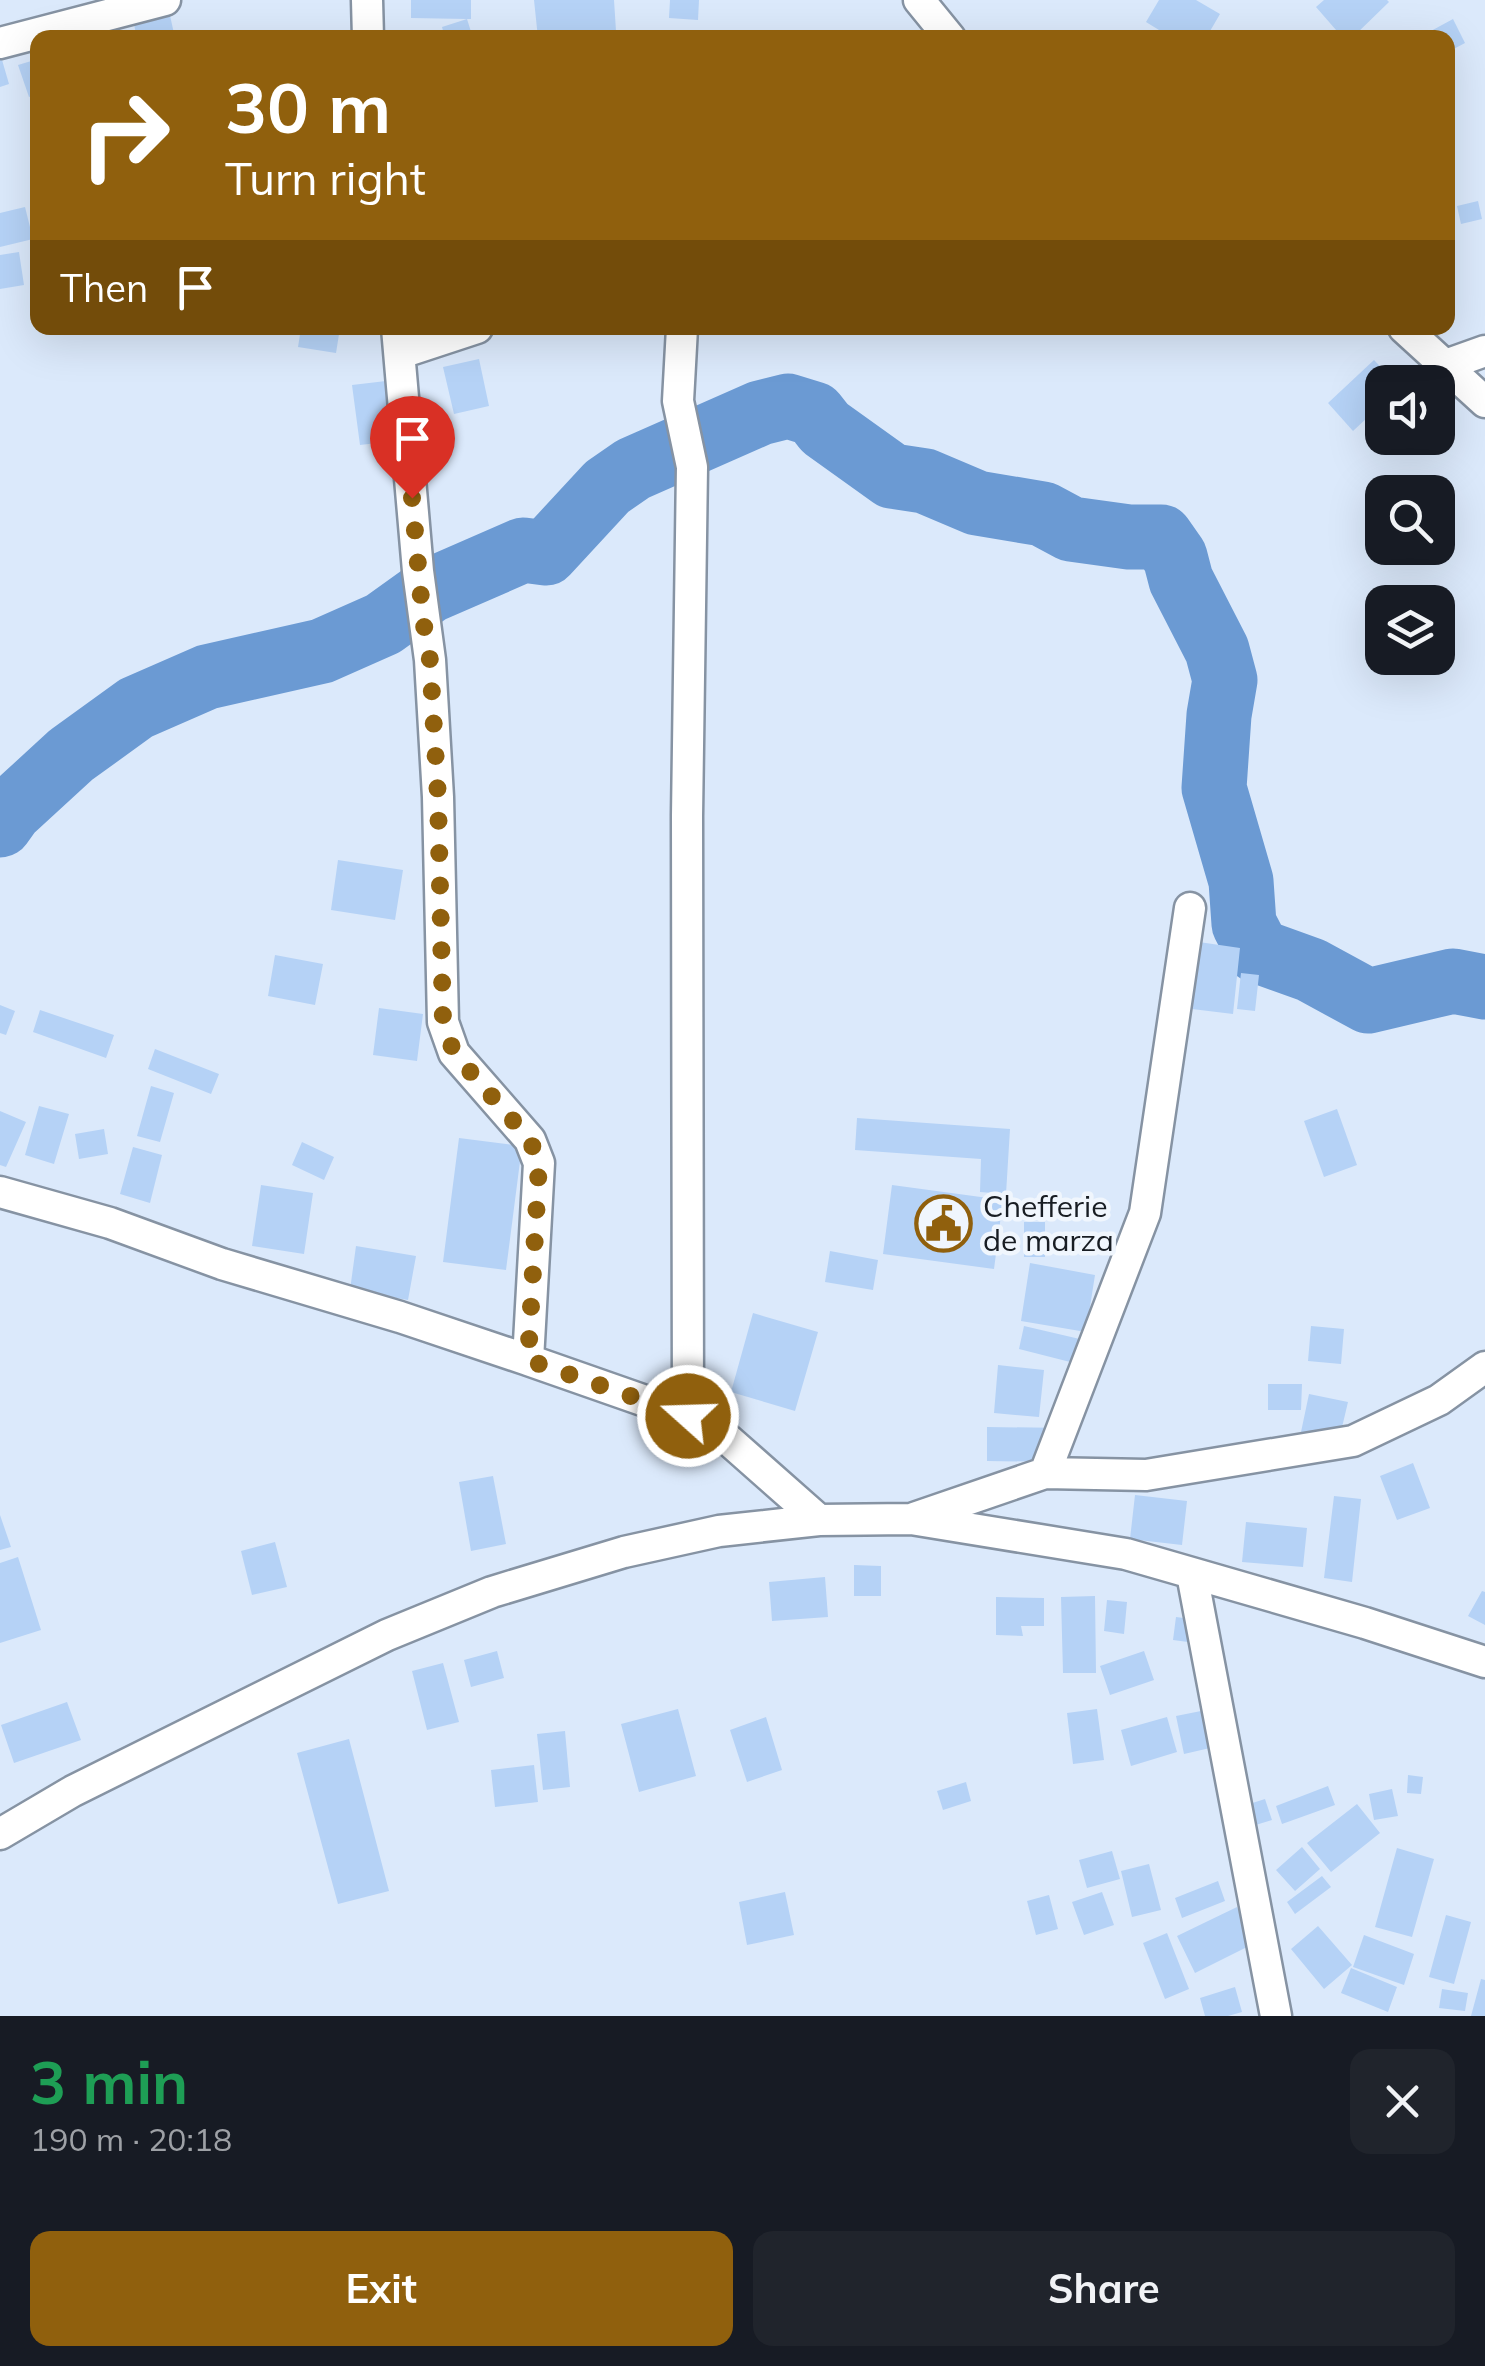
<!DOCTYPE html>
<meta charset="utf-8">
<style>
:root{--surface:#171b24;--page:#20242c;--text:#f1f3f6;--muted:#9ea1a6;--accent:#90600d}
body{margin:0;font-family:Mulish,sans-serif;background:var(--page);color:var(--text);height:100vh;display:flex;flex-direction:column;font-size:38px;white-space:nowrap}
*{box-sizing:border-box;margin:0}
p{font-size:32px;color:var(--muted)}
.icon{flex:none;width:55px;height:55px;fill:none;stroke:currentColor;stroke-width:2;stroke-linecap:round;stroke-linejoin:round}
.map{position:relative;height:2016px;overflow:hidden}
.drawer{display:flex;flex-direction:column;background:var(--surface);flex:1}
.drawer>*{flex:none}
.hud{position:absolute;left:30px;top:30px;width:1425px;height:305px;border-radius:20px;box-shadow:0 10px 40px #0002;background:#90600d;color:#fff;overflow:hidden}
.buttons{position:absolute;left:1365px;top:365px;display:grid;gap:20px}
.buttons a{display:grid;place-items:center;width:90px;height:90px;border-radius:20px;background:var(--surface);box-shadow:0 10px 40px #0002;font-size:50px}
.pin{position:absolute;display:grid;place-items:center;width:85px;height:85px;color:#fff;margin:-102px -42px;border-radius:50% 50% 50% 0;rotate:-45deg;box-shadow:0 0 10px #0007}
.pin .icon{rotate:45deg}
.me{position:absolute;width:110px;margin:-55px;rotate:290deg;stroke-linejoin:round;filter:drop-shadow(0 0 8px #0008)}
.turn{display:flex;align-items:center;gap:35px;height:210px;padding:0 30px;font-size:45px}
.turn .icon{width:130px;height:130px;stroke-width:2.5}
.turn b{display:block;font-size:70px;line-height:85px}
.then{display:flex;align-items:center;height:95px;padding:0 30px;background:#0003;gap:20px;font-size:38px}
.round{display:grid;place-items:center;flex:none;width:105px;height:105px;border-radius:20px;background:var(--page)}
.head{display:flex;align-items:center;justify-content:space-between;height:170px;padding:0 30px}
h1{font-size:60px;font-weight:700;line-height:75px;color:#1e9e55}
.cta{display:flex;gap:20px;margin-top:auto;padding:20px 30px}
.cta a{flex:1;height:115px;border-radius:20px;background:var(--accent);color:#fff;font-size:40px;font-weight:700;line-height:115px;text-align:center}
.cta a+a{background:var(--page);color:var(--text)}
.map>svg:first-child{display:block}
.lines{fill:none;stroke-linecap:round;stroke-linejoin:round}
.river{stroke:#6b9ad3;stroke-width:65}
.building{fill:#b5d2f6}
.street-casing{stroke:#8693a3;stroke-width:35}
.street{stroke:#fff;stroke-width:30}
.route{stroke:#90600d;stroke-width:18;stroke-dasharray:0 32.4}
.labels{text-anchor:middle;stroke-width:9;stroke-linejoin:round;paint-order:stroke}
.poi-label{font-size:30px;fill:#181d23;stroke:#f0f6fd;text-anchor:start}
</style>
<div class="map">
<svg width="1485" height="2016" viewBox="0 0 1485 2016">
<rect width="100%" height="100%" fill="#dbe9fb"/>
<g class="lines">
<path class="river" d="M 0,825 L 10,811 L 71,755 L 136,708 L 207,677 L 322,651 L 383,624 L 429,591 L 523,550 L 546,553 L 607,487 L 633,469 L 760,413 L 788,406 L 814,414 L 825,428 L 892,476 L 925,481 L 977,503 L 1043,514 L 1071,529 L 1129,537 L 1161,537 L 1175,557 L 1181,580 L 1217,650 L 1225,680 L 1219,715 L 1214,788 L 1241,881 L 1244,924 L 1258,951 L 1311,970 L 1368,1001 L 1453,981 L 1485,987"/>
</g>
<path class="building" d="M 411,0 L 471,0 L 471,19 L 467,19 L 473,38 L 445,38 L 442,27 L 467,19 L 411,18 Z
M 534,0 L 614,0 L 616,31 L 538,38 Z
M 670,0 L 699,0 L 698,20 L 669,18 Z
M 1159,0 L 1196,0 L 1220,14 L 1206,38 L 1172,38 L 1146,22 Z
M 1324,0 L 1387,0 L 1389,2 L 1352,38 L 1343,38 L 1316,7 Z
M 169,11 L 175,38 L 137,38 L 133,20 Z
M 1453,19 L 1465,43 L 1448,52 L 1448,38 L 1418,38 Z
M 0,53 L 9,84 L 0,87 Z
M 38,59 L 38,94 L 29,97 L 18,65 Z
M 1478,201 L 1482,219 L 1461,224 L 1457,206 Z
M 25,207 L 33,239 L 0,247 L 0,213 Z
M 19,252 L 24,285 L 0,289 L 0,255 Z
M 301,328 L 340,328 L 336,353 L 298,347 Z
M 479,359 L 489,406 L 454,414 L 443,367 Z
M 1374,360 L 1395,382 L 1382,382 L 1382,404 L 1353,431 L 1328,403 Z
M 386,381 L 394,441 L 360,445 L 352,385 Z
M 338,860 L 403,870 L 395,920 L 331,910 Z
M 1199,942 L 1240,948 L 1233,1014 L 1192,1009 Z
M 275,955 L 323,964 L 315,1005 L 268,996 Z
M 1241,973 L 1259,975 L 1255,1011 L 1237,1009 Z
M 0,1005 L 15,1011 L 6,1035 L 0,1033 Z
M 379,1008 L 423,1014 L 417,1061 L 373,1055 Z
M 40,1010 L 114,1035 L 106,1058 L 33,1032 Z
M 155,1049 L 219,1074 L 211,1094 L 148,1069 Z
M 151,1086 L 174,1093 L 160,1142 L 137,1136 Z
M 39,1106 L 69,1114 L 54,1164 L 25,1155 Z
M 1337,1109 L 1357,1165 L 1324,1177 L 1304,1121 Z
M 0,1111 L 26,1122 L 6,1167 L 0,1165 Z
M 857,1118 L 1010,1129 L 1006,1194 L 980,1192 L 981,1159 L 855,1150 Z
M 104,1129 L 108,1154 L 79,1159 L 75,1134 Z
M 459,1138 L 522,1146 L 506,1270 L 443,1262 Z
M 302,1142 L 334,1157 L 324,1180 L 292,1165 Z
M 133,1147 L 162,1155 L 150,1203 L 120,1194 Z
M 261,1185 L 313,1193 L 304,1254 L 252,1246 Z
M 892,1185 L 1003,1200 L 994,1269 L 883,1254 Z
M 1024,1222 L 1045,1222 L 1045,1257 L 1024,1257 Z
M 356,1246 L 416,1256 L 408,1300 L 350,1290 Z
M 830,1251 L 878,1260 L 873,1290 L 825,1282 Z
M 1030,1263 L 1095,1275 L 1086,1332 L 1021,1321 Z
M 753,1313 L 818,1332 L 795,1411 L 731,1392 Z
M 1024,1326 L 1084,1340 L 1078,1364 L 1019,1349 Z
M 1311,1326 L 1344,1329 L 1341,1364 L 1308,1361 Z
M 998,1365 L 1044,1370 L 1039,1417 L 994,1413 Z
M 1268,1384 L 1302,1384 L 1301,1410 L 1268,1410 Z
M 1309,1394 L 1348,1402 L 1339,1440 L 1301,1432 Z
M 987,1427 L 1066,1428 L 1066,1462 L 987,1461 Z
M 1413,1463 L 1430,1508 L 1397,1520 L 1380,1476 Z
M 493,1476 L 506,1544 L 471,1551 L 459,1482 Z
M 1135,1495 L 1187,1501 L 1182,1545 L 1130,1539 Z
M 1334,1496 L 1361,1499 L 1352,1582 L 1324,1578 Z
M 0,1515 L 11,1547 L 0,1550 Z
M 1246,1522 L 1307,1528 L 1303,1567 L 1242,1562 Z
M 275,1542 L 287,1587 L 252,1595 L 241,1551 Z
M 18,1557 L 41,1630 L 0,1643 L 0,1563 Z
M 854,1565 L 881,1566 L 881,1596 L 854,1596 Z
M 825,1577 L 828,1617 L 772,1621 L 769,1582 Z
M 1482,1591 L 1485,1592 L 1485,1625 L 1468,1616 Z
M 1095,1596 L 1096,1673 L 1063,1673 L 1061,1597 Z
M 996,1597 L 1044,1598 L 1044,1626 L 1021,1626 L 1023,1636 L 996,1635 Z
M 1107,1600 L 1127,1602 L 1124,1634 L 1104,1631 Z
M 1176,1617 L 1206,1621 L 1203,1644 L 1173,1640 Z
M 497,1651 L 504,1678 L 471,1687 L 464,1660 Z
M 1144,1651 L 1154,1680 L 1110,1695 L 1100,1666 Z
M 443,1663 L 459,1722 L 427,1730 L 412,1671 Z
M 67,1702 L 81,1740 L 14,1763 L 1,1725 Z
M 678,1709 L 696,1776 L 639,1792 L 621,1724 Z
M 1097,1709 L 1104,1760 L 1073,1764 L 1067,1713 Z
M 1201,1711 L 1210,1748 L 1184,1754 L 1176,1716 Z
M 766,1717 L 782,1770 L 747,1782 L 730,1730 Z
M 1167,1717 L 1177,1752 L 1131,1766 L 1121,1730 Z
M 565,1731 L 570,1787 L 543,1790 L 537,1734 Z
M 349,1739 L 389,1891 L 338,1904 L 297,1753 Z
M 534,1765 L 538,1802 L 495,1807 L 491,1770 Z
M 1408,1775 L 1423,1777 L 1421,1794 L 1407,1793 Z
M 966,1782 L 971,1801 L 943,1810 L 937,1791 Z
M 1328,1786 L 1335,1805 L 1282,1824 L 1276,1806 Z
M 1392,1789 L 1398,1816 L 1374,1820 L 1369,1794 Z
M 1265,1799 L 1272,1820 L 1249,1827 L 1243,1806 Z
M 1357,1804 L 1380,1833 L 1331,1872 L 1307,1843 Z
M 1302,1847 L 1320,1869 L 1295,1891 L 1276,1870 Z
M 1397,1848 L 1434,1859 L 1412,1937 L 1375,1927 Z
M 1112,1851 L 1120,1879 L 1087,1888 L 1079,1860 Z
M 1149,1864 L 1161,1910 L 1132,1917 L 1121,1871 Z
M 1322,1876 L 1331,1887 L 1295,1914 L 1287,1902 Z
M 1218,1881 L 1225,1901 L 1182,1918 L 1175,1898 Z
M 785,1892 L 794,1935 L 747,1945 L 739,1902 Z
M 1102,1892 L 1114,1925 L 1084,1935 L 1072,1902 Z
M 1049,1895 L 1058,1929 L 1036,1935 L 1027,1901 Z
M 1237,1907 L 1255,1943 L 1195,1973 L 1177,1936 Z
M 1446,1915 L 1471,1922 L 1454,1984 L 1429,1977 Z
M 1318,1926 L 1352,1965 L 1324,1989 L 1291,1949 Z
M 1167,1933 L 1189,1989 L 1165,1999 L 1143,1943 Z
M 1364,1935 L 1414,1954 L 1404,1985 L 1353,1967 Z
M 1351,1968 L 1397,1987 L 1388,2012 L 1341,1993 Z
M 1481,1979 L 1485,1980 L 1485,2016 L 1471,2016 Z
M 1235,1987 L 1242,2012 L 1228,2016 L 1205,2016 L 1200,1998 Z
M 1442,1989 L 1468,1993 L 1465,2011 L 1439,2008 Z"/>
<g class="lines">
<defs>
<path id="street" d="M 367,0 L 368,38
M 919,0 L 950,38
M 0,43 L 165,0
M 397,328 L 418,571 L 430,660 L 438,797 L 443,1022 L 454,1053 L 530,1140 L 539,1163 L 528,1360 L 688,1416 L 725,1437 L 819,1520
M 682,328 L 678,401 L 692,467 L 687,816 L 688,1416
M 1404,328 L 1485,402
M 401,353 L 477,328
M 1443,366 L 1485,351
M 0,1192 L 110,1223 L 222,1264 L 400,1317 L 528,1360
M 1045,1473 L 1145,1213 L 1190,908
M 914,1518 L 1045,1473 L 1146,1475 L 1353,1441 L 1439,1400 L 1485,1367
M 1192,1574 L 1276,2016
M 0,1834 L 73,1791 L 387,1635 L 492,1592 L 624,1552 L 719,1531 L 819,1520 L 911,1519 L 1126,1554 L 1365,1623 L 1485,1662"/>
</defs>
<use href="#street" class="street-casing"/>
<use href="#street" class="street"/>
</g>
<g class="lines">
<path class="route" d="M 412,498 L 423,620 L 430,660 L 438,797 L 443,1022 L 454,1053 L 530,1140 L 539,1164 L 528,1360 L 688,1416"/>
</g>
<defs>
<symbol id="civic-ring" viewBox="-11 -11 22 22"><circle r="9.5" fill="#f0f6fd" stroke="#90600d" stroke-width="1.5"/><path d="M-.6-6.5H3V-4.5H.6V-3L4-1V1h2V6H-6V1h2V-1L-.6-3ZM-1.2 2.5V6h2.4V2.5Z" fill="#90600d"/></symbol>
</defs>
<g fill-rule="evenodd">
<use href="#civic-ring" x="912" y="1192" width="63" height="63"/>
</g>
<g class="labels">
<g class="poi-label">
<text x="983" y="1217">Chefferie<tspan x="983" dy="34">de marza</tspan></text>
</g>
</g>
</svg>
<div class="buttons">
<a><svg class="icon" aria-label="sound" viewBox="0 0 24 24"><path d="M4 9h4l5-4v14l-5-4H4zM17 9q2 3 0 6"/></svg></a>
<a><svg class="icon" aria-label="search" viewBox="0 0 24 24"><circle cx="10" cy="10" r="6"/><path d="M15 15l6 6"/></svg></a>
<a><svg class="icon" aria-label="layers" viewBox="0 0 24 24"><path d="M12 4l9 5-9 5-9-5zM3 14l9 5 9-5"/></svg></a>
</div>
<div class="pin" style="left:412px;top:498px;background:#d93025"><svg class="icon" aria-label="arrive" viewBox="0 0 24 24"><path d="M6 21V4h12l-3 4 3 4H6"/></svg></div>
<svg class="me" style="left:688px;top:1416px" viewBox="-20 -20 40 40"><circle r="17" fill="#90600d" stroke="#fff" stroke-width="3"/><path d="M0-11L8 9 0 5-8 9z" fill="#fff"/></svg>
<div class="hud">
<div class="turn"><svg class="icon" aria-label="right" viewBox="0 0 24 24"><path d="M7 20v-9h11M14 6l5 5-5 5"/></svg><div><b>30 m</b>Turn right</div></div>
<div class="then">Then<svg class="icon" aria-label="arrive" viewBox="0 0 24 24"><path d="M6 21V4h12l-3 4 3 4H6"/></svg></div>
</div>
</div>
<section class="drawer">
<div class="head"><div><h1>3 min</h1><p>190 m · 20:18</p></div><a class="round"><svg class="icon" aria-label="close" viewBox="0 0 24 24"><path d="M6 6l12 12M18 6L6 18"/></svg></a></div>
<div class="cta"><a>Exit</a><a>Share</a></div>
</section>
